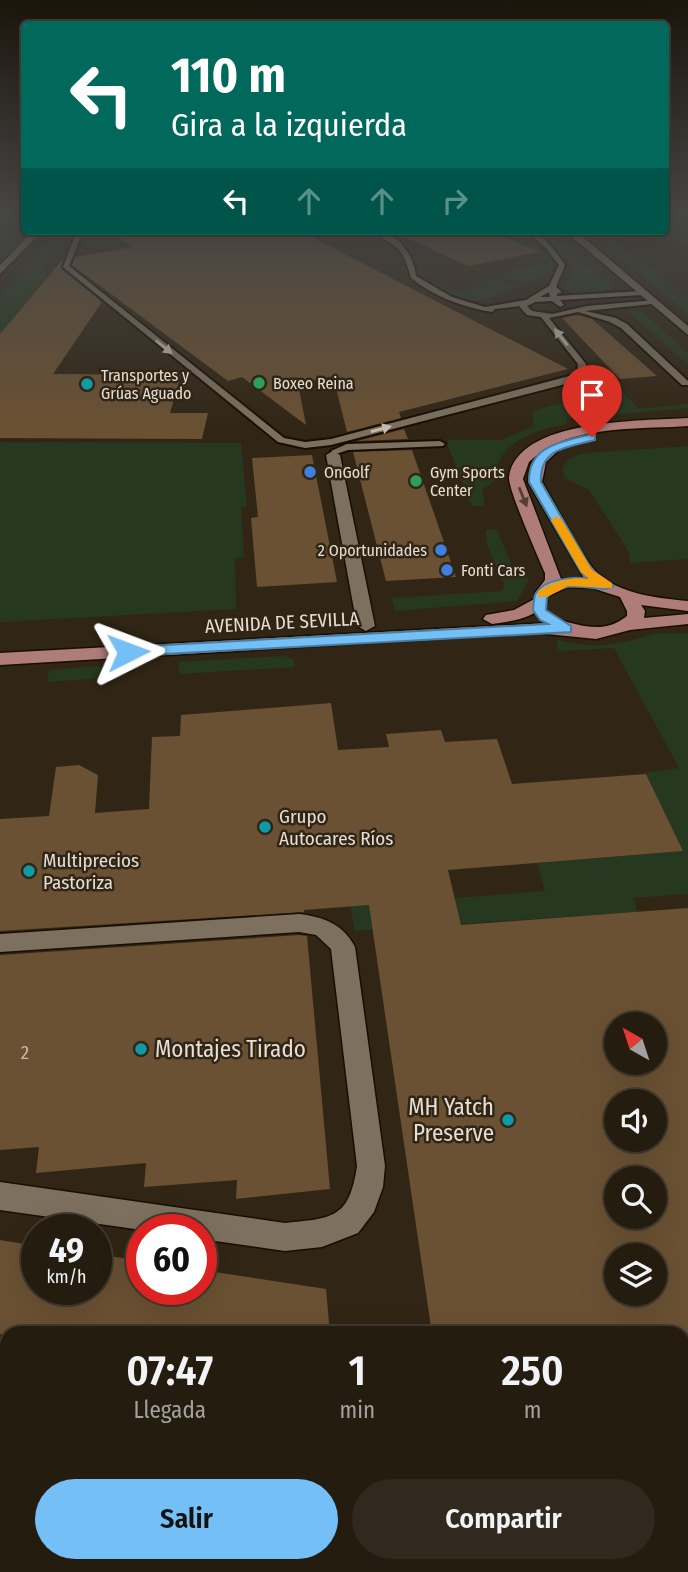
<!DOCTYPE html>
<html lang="es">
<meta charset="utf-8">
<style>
:root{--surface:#251c10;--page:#31291e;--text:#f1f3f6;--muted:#a3a19f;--line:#423a30;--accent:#74c0f6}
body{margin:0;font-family:"Fira Sans Condensed",sans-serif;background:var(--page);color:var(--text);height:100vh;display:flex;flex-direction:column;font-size:26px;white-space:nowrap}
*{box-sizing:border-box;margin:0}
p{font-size:23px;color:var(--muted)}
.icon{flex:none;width:38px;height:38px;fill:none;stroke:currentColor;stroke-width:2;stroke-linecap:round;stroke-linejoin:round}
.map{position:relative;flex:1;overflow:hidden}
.panel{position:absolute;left:0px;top:1326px;width:690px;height:247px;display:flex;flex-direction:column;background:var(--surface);border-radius:21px 21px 0 0;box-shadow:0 7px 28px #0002,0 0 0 2px var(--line)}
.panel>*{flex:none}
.banner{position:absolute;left:21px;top:21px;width:648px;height:214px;border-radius:7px;box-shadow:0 7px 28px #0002,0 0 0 2px var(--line);background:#00695c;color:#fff;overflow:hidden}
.needle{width:46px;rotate:321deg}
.tools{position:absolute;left:604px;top:1012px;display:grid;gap:14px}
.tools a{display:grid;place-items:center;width:63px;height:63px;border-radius:50%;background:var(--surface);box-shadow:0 7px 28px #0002,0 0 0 2px var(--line);font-size:35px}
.speed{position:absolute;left:21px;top:1214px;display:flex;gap:14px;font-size:35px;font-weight:700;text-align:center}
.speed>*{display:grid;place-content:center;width:91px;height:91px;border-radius:50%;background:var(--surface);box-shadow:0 7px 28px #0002,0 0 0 2px var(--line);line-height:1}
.speed small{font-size:18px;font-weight:400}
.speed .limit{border:10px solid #d22;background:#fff;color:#111}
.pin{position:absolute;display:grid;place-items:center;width:60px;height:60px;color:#fff;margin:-72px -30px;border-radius:50% 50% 50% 0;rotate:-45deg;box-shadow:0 0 7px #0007}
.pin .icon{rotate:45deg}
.me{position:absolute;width:77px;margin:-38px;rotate:87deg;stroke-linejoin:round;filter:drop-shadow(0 0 5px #0008)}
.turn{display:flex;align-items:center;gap:24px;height:147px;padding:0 35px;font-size:32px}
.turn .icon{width:91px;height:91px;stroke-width:2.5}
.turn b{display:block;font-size:49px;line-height:60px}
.lanes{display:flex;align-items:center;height:66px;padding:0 35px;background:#0003;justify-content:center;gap:35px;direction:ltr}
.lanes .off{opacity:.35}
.eta{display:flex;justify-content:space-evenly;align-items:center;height:119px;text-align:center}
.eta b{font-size:42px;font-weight:600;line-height:49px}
.button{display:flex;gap:14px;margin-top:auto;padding:14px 35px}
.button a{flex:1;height:80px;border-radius:42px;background:var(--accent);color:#111;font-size:28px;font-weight:600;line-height:80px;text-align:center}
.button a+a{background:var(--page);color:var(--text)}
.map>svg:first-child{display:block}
.green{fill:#26381f}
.building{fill:#6a5133;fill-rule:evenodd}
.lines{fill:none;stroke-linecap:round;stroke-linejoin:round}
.lane-casing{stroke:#180e02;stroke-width:4}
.street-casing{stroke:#180e02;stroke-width:3}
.secondary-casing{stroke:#180e02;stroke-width:3}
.primary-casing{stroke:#180e02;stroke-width:3}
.lane{fill:#7d705e;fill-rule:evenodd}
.street{fill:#7d705e;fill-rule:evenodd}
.secondary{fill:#7d705e;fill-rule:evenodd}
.primary{fill:#ae7d7a;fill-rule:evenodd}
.oneway{fill:#c6bdb1}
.oneway2{fill:#564033}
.route{fill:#74c0f6;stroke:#4b7da0;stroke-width:2}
.slow{fill:#f59e0b}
.leisure-dot{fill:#2e9e5b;stroke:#312615;stroke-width:2.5}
.culture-dot{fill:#0f9aa8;stroke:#312615;stroke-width:2.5}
.shop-dot{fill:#3f7fe0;stroke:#312615;stroke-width:2.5}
.labels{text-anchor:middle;stroke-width:5;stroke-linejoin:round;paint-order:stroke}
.far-poi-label{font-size:16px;fill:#e5ded4;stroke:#312615;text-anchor:start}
.street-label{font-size:19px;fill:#e5ded4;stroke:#312615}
.poi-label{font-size:19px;fill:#e5ded4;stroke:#312615;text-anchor:start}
.near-number-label{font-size:19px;fill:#c6bbac}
.near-poi-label{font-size:23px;fill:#e5ded4;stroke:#312615;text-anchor:start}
</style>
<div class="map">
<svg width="688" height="1572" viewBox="0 0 688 1572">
<rect width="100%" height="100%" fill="#312615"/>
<path class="green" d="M 0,211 L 24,211 L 24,231 L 32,231 L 0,262 Z
M 665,211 L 675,211 L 688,220 L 688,246 L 665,230 Z
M 58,231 L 72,231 L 43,270 L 47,276 L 43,281 L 0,334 L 0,294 Z
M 89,231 L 108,231 L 125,242 L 82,247 Z
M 521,231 L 550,257 L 554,265 C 534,288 523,284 496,277 L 546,260 L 540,252 L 499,235 Z
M 534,231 L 550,231 L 614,287 C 601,297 579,295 564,289 L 564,285 L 571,279 L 575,270 L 570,262 Z
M 589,231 L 611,231 L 620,238 L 613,239 L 688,299 L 688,314 Z
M 492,279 L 521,286 C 483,304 464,308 428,282 L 462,291 Z
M 624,308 L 644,313 L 688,353 L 688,365 Z
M 611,379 L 639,409 L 688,404 L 688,408 L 566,419 L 567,424 C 537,430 494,442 496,480 L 482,490 L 485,506 L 472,506 L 448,446 L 448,440 L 501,440 L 533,426 L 533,411 L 580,398 L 563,388 Z
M 0,442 L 241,443 L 247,507 L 241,507 L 244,557 L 235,558 L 236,609 L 0,622 Z
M 688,446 L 688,559 L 630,563 L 629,552 L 589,490 L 565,478 L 562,469 C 566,459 575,455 586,453 Z
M 489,529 L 497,530 L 511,564 L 529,580 L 517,601 L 395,611 L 392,598 L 502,591 L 504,585 L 487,545 L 486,531 Z
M 688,633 L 688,894 L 633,898 L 637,912 L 355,931 L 350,906 L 545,891 L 537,863 L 682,851 L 646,773 L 679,768 L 614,648 L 557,651 L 557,640 C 591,649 616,646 649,635 C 660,632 676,634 688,633 Z
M 284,656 L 293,659 L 295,667 L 179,674 L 179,662 Z
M 98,666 L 120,674 L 120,677 L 47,682 L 49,670 Z"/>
<path class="building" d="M 108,231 L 300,231 L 568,369 L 399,412 L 401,418 L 347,432 L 333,376 L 298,384 L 306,425 L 242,377 L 228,381 L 72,265 L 75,257 L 133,247 Z
M 392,231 L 490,231 L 540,252 L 468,266 Z
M 63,259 L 61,269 L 102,302 L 53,374 L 181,375 L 170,413 L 208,413 L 202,439 L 0,438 L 0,334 Z
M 578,315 L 592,319 L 657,376 L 620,379 L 562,318 Z
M 404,429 L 408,439 L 357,441 Z
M 412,450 L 456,577 L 386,581 L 353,452 Z
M 312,455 L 337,582 L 257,587 L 251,518 L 258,517 L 252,458 Z
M 331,703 L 338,750 L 389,747 L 386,734 L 441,730 L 445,742 L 497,739 L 512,784 L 646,774 L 683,851 L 448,870 L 461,925 L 688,908 L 688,1334 L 432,1334 L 369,905 L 304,910 L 304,912 L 0,931 L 0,819 L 49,816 L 56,767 L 79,765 L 98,775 L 95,813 L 149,809 L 152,737 L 180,736 L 181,715 ZM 616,1024 L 654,1024 L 654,1062 L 616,1062 ZM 616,1101 L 654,1101 L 654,1139 L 616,1139 ZM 616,1178 L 654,1178 L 654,1216 L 616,1216 ZM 616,1255 L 654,1255 L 654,1293 L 616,1293 Z
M 299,935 L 307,936 L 330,1189 L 236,1199 L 237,1180 L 144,1187 L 146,1163 L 36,1173 L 39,1147 L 0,1150 L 0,955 Z
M 0,1240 L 37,1246 L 37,1290 L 96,1290 L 96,1254 L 142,1261 L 142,1290 L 201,1290 L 201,1270 L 326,1289 L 330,1334 L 0,1334 Z"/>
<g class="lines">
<defs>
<path id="lane" d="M 77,231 L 83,231 L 69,266 L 284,438 L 305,442 L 331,439 L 577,374 L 578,364 L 541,317 L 527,315 L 519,306 L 495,309 L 492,312 C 462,307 435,297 411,278 C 401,243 399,250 371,231 C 397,231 413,253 416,276 L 452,297 L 485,307 L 526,300 L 549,286 L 559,265 L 546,248 L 526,231 C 543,231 556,253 565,265 L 556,287 L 562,292 L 557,294 L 557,296 L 642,291 L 646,293 L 642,295 L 560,300 L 564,305 L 560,307 L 552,301 L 535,302 L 527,306 L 532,311 L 552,314 L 587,306 L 655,300 L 655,304 L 652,304 L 585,311 L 616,318 L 627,324 L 688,381 L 688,385 L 682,385 L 621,328 L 610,322 L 578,312 L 549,318 L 586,364 L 585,375 L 577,381 L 331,445 L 305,448 L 278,442 L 63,267 ZM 549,292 L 550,297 L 540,297 Z
M 440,441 L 445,444 L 443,446 L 348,450 L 336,454 L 331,451 L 347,444 Z"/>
<path id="street" d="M 333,451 L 340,455 L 375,626 L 366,631 L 357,626 L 326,455 Z
M 299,914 C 324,917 343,924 355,947 L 385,1166 L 383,1187 L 374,1212 L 358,1233 L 322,1247 L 285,1251 L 201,1239 L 201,1230 L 142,1230 L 0,1210 L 0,1182 L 285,1223 C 333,1218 349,1219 357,1166 L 331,949 L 316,935 L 299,932 L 0,952 L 0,934 Z"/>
<path id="secondary" d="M 33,231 L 43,231 L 0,274 L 0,265 Z
M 565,231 L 576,231 L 688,326 L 688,335 Z"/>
<path id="primary" d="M 688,418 L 688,426 C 646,429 597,426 557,443 L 562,447 L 546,462 L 542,482 C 559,510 573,542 592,567 C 613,594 657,598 688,601 L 688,611 L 641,605 L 645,611 L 644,618 L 688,614 L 688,624 L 630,630 L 596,639 L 537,633 L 0,665 L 0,653 L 547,623 L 555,619 C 581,625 603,635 627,616 L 627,611 L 620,597 L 592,588 L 568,587 L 544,598 L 548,602 C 533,619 513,621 492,624 L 483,619 L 486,615 L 514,610 L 538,597 L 535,593 L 545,580 L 545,573 C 538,557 508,489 509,477 C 517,418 644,421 688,418 ZM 537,455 L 530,466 L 528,482 L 584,578 L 561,579 L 523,479 L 529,462 Z"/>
</defs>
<use href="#lane" class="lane-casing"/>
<use href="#street" class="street-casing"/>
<use href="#secondary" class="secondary-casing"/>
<use href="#primary" class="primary-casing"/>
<use href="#lane" class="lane"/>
<use href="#street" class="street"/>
<use href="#secondary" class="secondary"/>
<use href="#primary" class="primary"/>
</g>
<defs><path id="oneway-solid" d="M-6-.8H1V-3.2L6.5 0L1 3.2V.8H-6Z" transform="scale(1.75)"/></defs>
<g class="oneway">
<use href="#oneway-solid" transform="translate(561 337) rotate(-128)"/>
<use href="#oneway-solid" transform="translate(164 347) rotate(39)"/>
<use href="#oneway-solid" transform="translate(381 429) rotate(-15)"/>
</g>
<use class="oneway2" href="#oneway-solid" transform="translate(523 497) rotate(68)"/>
<linearGradient id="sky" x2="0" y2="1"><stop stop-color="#1b150c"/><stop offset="0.49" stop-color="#484746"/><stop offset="1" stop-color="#484746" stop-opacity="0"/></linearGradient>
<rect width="688" height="431" fill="url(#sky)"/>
<path class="route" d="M 592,434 L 595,435 L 595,440 C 568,447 539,448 541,482 L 592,570 L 614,586 C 600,596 569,575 547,597 L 546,610 L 571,626 L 571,632 L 128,656 L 122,652 L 128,647 L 548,624 L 540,620 L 533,610 C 534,605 533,598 536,593 C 545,579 574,576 589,579 L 581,572 L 529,482 C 528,445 562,442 592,434 Z"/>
<path class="slow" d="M 556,516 L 562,520 L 592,570 L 612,583 L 612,588 L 568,586 L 547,597 L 538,597 L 538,591 C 554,581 570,576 589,579 L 581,572 L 551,520 Z"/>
<g class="leisure-dot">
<circle cx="259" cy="383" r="7"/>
<circle cx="416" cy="481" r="7"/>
</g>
<g class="culture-dot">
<circle cx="87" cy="384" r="7"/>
<circle cx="265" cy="827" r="7"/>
<circle cx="29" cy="871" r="7"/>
<circle cx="141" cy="1049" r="7"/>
<circle cx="508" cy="1120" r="7"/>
</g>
<g class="shop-dot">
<circle cx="310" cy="472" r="7"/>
<circle cx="441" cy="550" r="7"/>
<circle cx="447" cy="570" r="7"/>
</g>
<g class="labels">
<g class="far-poi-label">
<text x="101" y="381">Transportes y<tspan x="101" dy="18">Grúas Aguado</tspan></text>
<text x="273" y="389">Boxeo Reina</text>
<text x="324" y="478">OnGolf</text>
<text x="430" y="478">Gym Sports<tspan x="430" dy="18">Center</tspan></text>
<text x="427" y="556" text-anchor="end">2 Oportunidades</text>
<text x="461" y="576">Fonti Cars</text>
</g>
<g class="street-label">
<text transform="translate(282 622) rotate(-3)" y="7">AVENIDA DE SEVILLA</text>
</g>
<g class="poi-label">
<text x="279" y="823">Grupo<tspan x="279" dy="22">Autocares Ríos</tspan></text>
<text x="43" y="867">Multiprecios<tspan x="43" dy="22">Pastoriza</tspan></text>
</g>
<g class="near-number-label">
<text x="25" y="1059">2</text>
</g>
<g class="near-poi-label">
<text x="155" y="1057">Montajes Tirado</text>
<text x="494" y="1115" text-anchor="end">MH Yatch<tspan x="494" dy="26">Preserve</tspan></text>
</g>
</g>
</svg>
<div class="tools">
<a><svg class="needle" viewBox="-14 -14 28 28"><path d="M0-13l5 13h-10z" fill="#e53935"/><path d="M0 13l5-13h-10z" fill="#a3a19f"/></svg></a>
<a><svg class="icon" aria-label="sound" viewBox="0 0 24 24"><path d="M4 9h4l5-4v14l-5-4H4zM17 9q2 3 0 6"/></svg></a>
<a><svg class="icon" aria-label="search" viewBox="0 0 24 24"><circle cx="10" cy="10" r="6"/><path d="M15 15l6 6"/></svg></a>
<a><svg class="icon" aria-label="layers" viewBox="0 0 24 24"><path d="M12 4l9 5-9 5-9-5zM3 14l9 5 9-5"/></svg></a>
</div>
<div class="speed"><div>49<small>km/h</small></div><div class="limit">60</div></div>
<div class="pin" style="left:592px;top:437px;background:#d93025"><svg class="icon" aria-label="arrive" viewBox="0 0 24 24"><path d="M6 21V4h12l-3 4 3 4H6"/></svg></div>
<svg class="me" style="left:128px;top:652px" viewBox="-20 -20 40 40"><path d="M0-17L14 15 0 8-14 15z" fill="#74c0f6" stroke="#fff" stroke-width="4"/></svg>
<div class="banner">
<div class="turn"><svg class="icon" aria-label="left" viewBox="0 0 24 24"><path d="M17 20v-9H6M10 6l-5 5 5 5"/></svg><div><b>110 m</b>Gira a la izquierda</div></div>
<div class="lanes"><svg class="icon" aria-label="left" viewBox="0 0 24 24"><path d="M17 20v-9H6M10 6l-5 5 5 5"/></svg><svg class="icon off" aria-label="ahead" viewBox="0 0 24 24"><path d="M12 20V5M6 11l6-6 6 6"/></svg><svg class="icon off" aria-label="ahead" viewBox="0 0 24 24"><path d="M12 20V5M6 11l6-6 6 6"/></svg><svg class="icon off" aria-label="right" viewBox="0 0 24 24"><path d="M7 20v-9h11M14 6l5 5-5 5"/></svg></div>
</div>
<section class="panel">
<div class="eta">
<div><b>07:47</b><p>Llegada</p></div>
<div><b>1</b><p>min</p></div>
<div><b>250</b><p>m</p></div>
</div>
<div class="button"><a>Salir</a><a>Compartir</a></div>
</section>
</div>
